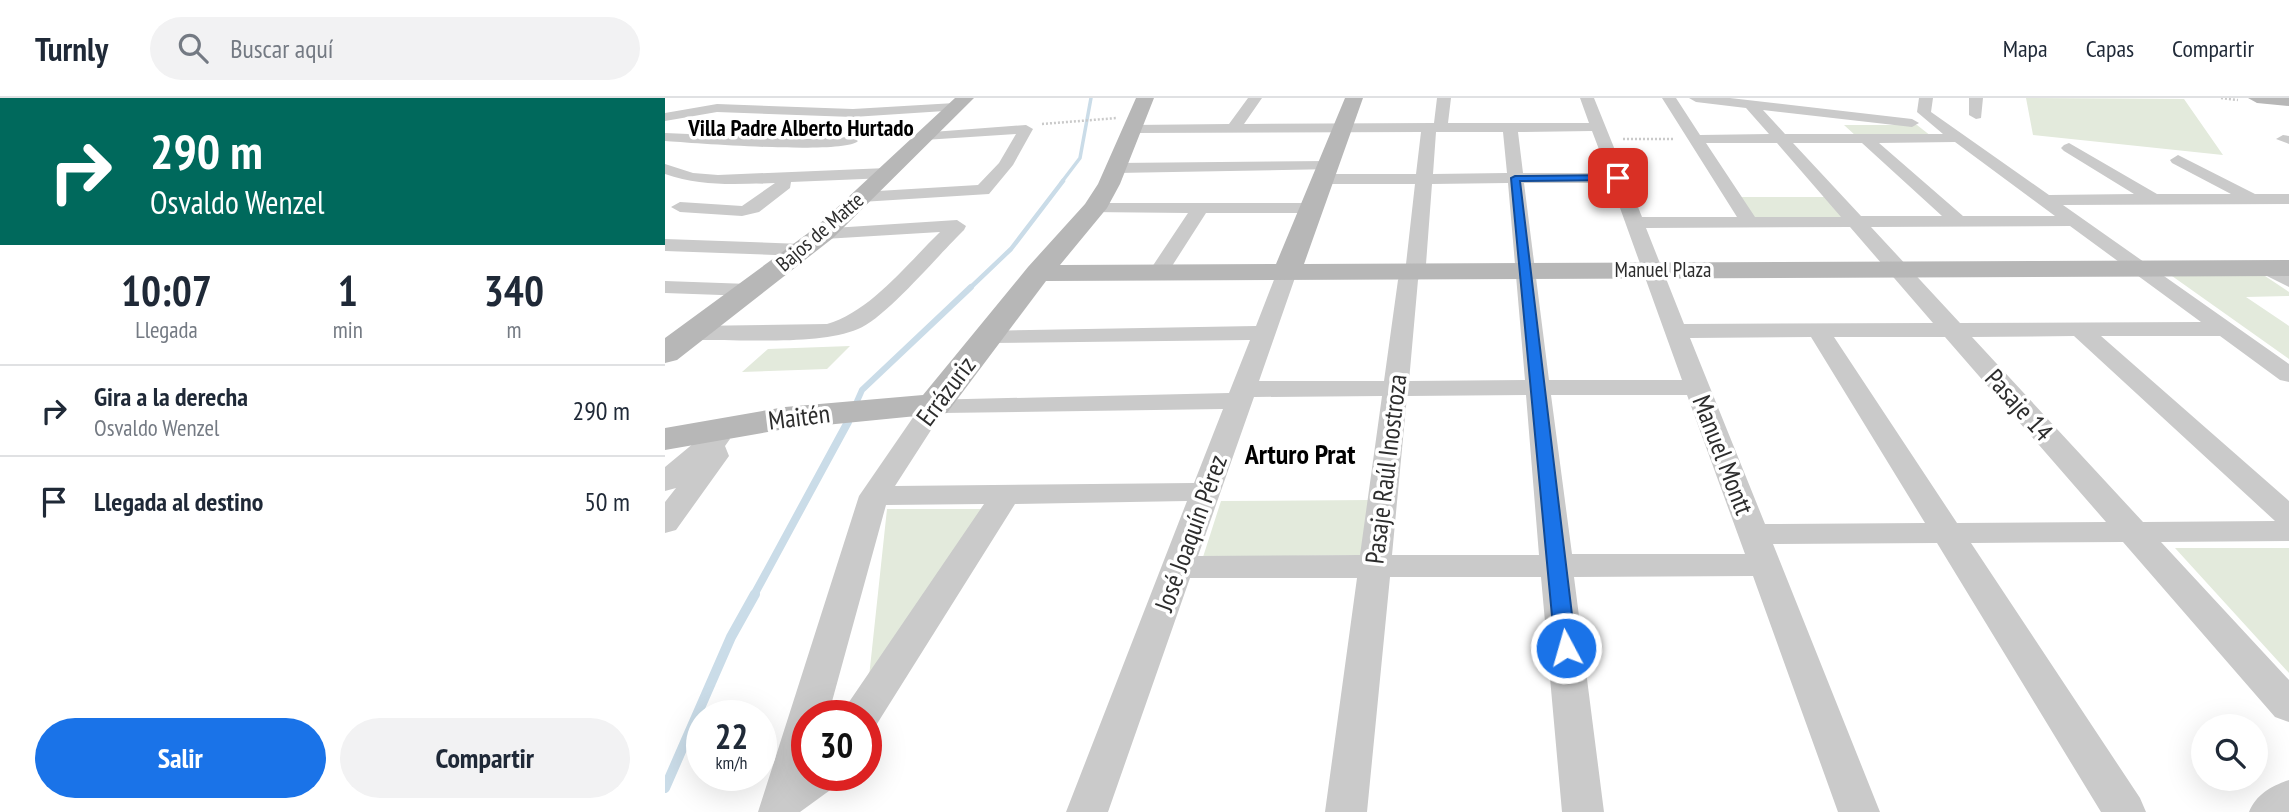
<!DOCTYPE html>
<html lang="es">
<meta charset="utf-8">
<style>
:root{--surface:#fff;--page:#f2f2f3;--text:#1f2937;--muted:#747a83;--line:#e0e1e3;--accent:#1a73e8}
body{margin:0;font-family:"PT Sans Narrow",sans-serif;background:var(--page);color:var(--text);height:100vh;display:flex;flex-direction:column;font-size:26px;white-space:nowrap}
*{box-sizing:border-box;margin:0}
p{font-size:23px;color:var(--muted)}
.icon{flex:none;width:38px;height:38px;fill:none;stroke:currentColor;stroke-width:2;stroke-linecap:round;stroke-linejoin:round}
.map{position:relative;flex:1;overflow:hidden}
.side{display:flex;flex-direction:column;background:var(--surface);width:665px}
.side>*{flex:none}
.top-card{background:#00695c;color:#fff;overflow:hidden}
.buttons{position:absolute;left:1526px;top:616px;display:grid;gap:14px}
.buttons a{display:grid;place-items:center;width:77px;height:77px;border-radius:50%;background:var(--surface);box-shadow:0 7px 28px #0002;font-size:35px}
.speed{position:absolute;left:21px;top:602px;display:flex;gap:14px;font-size:35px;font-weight:700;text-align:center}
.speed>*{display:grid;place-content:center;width:91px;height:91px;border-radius:50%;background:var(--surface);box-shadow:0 7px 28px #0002;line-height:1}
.speed small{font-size:18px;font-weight:400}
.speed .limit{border:10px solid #d22;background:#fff;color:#111}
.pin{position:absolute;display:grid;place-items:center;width:60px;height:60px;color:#fff;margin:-30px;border-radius:14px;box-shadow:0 4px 10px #0006}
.me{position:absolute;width:77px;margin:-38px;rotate:354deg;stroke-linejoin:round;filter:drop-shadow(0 0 5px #0008)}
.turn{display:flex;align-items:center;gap:24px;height:147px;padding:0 35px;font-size:32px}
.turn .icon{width:91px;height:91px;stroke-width:2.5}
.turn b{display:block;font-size:49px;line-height:60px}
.eta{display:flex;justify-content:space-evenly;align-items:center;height:119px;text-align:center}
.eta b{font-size:42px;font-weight:700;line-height:49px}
.primary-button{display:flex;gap:14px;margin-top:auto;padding:14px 35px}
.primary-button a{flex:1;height:80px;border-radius:42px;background:var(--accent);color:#fff;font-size:28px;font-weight:700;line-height:80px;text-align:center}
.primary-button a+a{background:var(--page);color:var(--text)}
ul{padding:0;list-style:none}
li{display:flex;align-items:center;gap:21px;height:91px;padding:0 35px;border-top:2px solid var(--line)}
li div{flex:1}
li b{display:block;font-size:26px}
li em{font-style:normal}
header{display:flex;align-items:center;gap:42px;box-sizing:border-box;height:98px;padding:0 35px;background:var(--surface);border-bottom:2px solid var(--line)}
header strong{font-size:33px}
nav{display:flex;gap:38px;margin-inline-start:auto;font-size:24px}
.search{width:490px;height:63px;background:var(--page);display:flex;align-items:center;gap:18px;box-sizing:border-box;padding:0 24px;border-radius:38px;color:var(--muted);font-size:26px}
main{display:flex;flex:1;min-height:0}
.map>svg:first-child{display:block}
.green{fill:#e3eadc}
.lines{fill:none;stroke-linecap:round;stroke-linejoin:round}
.stream-far4{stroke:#cadce8;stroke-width:3.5}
.stream-far3{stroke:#cadce8;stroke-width:4.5}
.stream-far2{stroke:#cadce8;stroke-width:6}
.stream-far1{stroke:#cadce8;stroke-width:8}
.stream{stroke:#cadce8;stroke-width:10}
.path{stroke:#cacaca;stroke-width:2.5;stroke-dasharray:2 2;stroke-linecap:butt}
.street{fill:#cacaca;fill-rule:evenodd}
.secondary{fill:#b7b7b7;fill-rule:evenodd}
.route{fill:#1a73e8;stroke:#114b97;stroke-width:2}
.labels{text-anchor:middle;stroke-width:7;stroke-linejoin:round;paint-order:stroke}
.far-street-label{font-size:21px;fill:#2d2d2d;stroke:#fff}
.far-neighbourhood-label{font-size:23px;font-weight:bold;fill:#000;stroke:#fff}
.street-label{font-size:26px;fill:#2d2d2d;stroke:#fff}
.neighbourhood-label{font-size:28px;font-weight:bold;fill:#000;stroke:#fff}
</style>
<header>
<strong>Turnly</strong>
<div class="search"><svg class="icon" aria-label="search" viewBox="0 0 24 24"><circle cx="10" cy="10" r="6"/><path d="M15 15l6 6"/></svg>Buscar aquí</div>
<nav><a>Mapa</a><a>Capas</a><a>Compartir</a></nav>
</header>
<main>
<section class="side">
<div class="top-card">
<div class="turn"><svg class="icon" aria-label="right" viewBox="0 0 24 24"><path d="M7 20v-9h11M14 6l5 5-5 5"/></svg><div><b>290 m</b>Osvaldo Wenzel</div></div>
</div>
<div class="eta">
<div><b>10:07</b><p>Llegada</p></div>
<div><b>1</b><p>min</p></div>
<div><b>340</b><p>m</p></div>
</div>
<ul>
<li><svg class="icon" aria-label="right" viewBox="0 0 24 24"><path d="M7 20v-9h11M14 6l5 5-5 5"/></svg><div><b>Gira a la derecha</b><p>Osvaldo Wenzel</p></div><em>290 m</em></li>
<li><svg class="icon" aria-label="arrive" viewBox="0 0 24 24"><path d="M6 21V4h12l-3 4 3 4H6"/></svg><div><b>Llegada al destino</b></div><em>50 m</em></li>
</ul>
<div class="primary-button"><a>Salir</a><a>Compartir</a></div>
</section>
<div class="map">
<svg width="1624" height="714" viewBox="0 0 1624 714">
<rect width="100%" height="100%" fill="#fff"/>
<path class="green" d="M 1361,0 L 1519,1 L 1558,57 L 1368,37 Z
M 1179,27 L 1252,27 L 1266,38 L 1191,38 Z
M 1071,99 L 1163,99 L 1182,121 L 1086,121 Z
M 1507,178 L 1600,178 L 1624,194 L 1624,198 L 1581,199 L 1624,228 L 1624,261 Z
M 185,248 L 162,271 L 77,274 L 103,251 Z
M 708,402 L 701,457 L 538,459 L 556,403 Z
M 222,411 L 317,411 L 204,579 Z
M 1510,450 L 1624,450 L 1624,575 Z"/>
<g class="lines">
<path class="stream-far4" d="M 396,85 L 415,60 L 426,0"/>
<path class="stream-far3" d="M 304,191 L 346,151 L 398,83"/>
<path class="stream-far2" d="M 182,326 L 197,292 L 306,189"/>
<path class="stream-far1" d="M 89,497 L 183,324"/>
<path class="stream" d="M 0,690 L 66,539 L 90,496"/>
<path class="path" d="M 1556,0 L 1573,2
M 377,26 L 452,20
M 958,41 L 1009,41"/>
<path class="street" d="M 583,0 L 597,0 L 579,26 L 769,25 L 772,0 L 786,0 L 783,25 L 924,25 L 915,0 L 929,0 L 977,119 L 1072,119 L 997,0 L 1011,0 L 1035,37 L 1104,36 L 1081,10 L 1031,4 L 1024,0 L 1065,0 L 1247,21 L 1254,25 L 1247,29 L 1098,12 L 1120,36 L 1278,36 L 1252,14 L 1254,0 L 1268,0 L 1266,14 L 1384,97 L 1469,96 L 1399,53 L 1396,50 L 1399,47 L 1404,45 L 1492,96 L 1566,96 L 1507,65 L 1505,62 L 1513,57 L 1590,96 L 1624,96 L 1624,106 L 1398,107 L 1624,266 L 1624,284 L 1615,282 L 1555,238 L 1436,238 L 1624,403 L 1624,443 L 1496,444 L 1624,582 L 1624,624 L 1610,619 L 1458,444 L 1306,445 L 1475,700 L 1481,714 L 1436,714 L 1272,445 L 1108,446 L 1215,714 L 1173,714 L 1088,478 L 909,479 L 939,714 L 897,714 L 876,479 L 725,479 L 702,714 L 660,714 L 692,480 L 525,480 L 443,714 L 401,714 L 522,403 L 350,406 L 210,629 L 201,632 L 201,618 L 177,618 L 182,607 L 319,406 L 221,407 L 163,618 L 142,618 L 142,677 L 174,677 L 168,690 L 135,714 L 93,714 L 194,398 L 260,302 L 564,295 L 585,242 L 323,245 L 315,243 L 311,238 L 315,233 L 591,228 L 612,174 L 615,170 L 629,170 L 632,174 L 594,283 L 719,283 L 733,182 L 741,166 L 750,86 L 658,86 L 650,81 L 658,76 L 751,76 L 756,34 L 467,35 L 460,31 L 467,27 L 564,26 ZM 927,33 L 943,75 L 858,75 L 853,34 ZM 771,34 L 838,34 L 842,75 L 768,76 ZM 1290,44 L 1390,118 L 1298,118 L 1214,45 ZM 1041,45 L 1112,45 L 1176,119 L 1090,119 ZM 1128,45 L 1197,45 L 1277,118 L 1196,118 ZM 843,85 L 860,282 L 744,283 L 753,182 L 761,166 L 767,86 ZM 859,85 L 946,85 L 1017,282 L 884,282 ZM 1405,128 L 1536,224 L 1295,225 L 1206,129 ZM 1185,129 L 1268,225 L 1019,226 L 981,130 ZM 1409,238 L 1610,423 L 1478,424 L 1307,239 ZM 1146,239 L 1260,425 L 1100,426 L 1025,240 ZM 1169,239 L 1280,239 L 1441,424 L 1292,425 ZM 861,297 L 874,457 L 727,457 L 742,298 ZM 886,297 L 1022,297 L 1080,456 L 907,456 ZM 717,298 L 695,457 L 533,458 L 589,299 ZM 558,311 L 529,385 L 230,388 L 277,315 Z
M 1304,0 L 1318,0 L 1316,20 L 1311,21 L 1304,17 Z
M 290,5 L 297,9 L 295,12 L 188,19 L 52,14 L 0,23 L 0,15 L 52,6 L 188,11 Z
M 361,27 L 368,31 L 348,67 L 324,96 L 196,104 L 187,99 L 196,94 L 313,87 L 334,65 L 351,36 L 259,42 L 254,41 L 252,38 L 254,35 Z
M 0,35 L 141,41 L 186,39 L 193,43 C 179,57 29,45 0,43 Z
M 1618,37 L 1624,38 L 1624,46 L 1611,41 Z
M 663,63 L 671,68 L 669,71 L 451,75 L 443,70 L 451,65 Z
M 0,66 L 28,75 L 53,77 L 222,70 L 230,75 L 222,80 L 126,84 L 125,90 L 94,114 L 77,118 L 15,114 L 6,109 L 15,104 L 77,108 L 110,85 C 72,86 37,89 0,76 Z
M 430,105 L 647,105 L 656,110 L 647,115 L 541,115 L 500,179 L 486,179 L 483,175 L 523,115 L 424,114 L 421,110 L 424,106 Z
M 292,122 L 301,128 L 299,132 C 275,155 220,221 193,231 C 153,248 73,241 27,242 L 19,240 L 16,235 L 19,230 L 27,228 L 162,226 C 205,214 242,166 275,134 L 159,141 L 152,139 L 150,135 L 152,131 Z
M 0,141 L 137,146 L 147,152 L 137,158 L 0,153 Z
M 1603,165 L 1624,174 L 1624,189 L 1596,175 L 1593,171 L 1596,167 Z
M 0,183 L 84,186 L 91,188 L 95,192 L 91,196 L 84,198 L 0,195 Z
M 51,333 L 61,335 L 65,341 L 60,348 L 64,358 L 11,432 L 0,435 L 0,404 L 11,390 L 0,393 L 0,369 L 41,335 Z
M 1624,682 L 1624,714 L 1584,714 C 1592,696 1605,689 1624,682 Z"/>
<path class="secondary" d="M 290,0 L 309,0 L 168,140 L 12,262 L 0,265 L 0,240 L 150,130 Z
M 471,0 L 489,0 L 455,86 L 442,110 L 395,167 L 611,166 L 680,0 L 698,0 L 639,166 L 1624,162 L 1624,178 L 381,183 L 282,315 L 120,331 L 0,352 L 0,330 L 120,309 L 258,297 L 363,169 L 420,106 L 433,86 Z
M 1583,0 L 1624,0 L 1624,8 L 1592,5 Z"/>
</g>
<path class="route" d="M 953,77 L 956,78 L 956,82 L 855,83 L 911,550 L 908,556 L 901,558 L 893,556 L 890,550 L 846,80 L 850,78 Z"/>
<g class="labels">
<g class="far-street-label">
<text transform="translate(155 134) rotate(-41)" y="7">Bajos de Matte</text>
<text x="998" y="179">Manuel Plaza</text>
</g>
<g class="far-neighbourhood-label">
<text x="136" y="38">Villa Padre Alberto Hurtado</text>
</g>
<g class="street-label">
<text transform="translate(281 293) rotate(-53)" y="9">Errázuriz</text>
<text transform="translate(1354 307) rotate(48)" y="9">Pasaje 14</text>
<text transform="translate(134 319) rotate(-7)" y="9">Maitén</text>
<text transform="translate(1058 357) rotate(69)" y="9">Manuel Montt</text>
<text transform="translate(721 371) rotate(-83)" y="9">Pasaje Raúl Inostroza</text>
<text transform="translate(526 435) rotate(-70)" y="9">José Joaquín Pérez</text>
</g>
<g class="neighbourhood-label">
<text x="635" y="366">Arturo Prat</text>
</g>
</g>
</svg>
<div class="buttons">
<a><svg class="icon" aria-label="search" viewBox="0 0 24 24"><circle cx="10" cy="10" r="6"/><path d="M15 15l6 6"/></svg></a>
</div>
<div class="speed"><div>22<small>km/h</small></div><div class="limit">30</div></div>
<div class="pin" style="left:953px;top:80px;background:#d93025"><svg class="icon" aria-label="arrive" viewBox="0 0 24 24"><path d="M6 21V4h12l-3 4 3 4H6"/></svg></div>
<svg class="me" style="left:901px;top:550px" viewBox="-20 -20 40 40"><circle r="17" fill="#1a73e8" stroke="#fff" stroke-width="3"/><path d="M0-11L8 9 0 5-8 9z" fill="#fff"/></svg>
</div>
</main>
